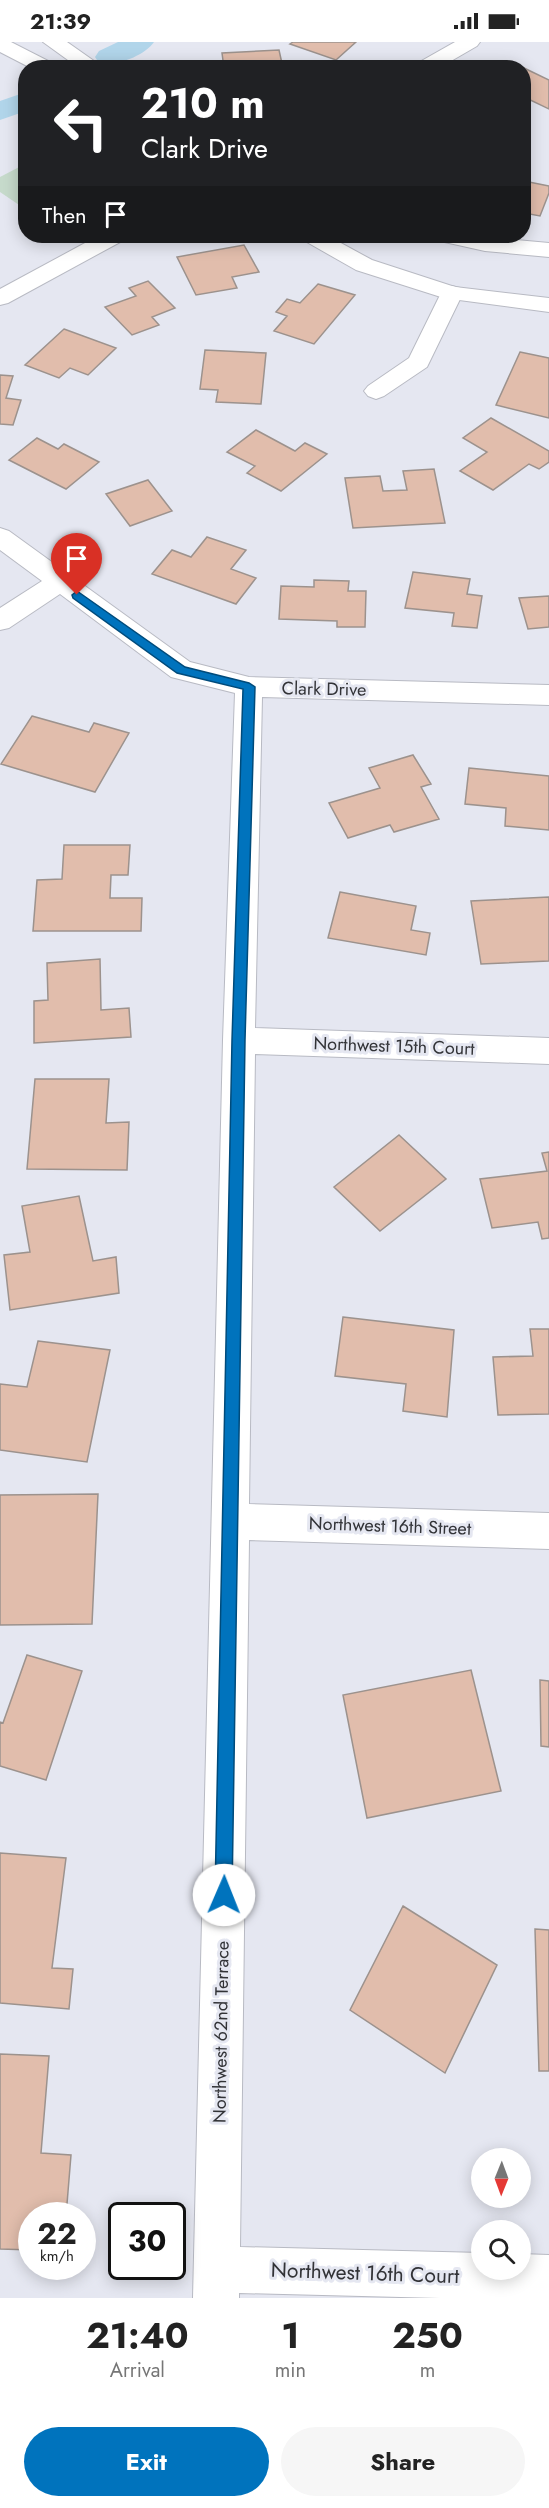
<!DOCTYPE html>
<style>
:root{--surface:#fff;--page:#f6f6f6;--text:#222;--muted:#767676;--accent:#0073bd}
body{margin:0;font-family:Jost,sans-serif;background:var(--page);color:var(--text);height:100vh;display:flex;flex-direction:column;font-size:22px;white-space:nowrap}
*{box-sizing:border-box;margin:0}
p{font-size:20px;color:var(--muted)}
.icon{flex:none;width:33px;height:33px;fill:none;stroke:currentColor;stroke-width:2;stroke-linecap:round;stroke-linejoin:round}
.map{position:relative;height:2256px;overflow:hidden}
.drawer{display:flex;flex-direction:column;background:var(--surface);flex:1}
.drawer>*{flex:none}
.guide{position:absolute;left:18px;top:18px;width:513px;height:183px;border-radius:24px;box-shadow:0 3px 15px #0003;background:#202124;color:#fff;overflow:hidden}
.needle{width:39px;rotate:181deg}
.buttons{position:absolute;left:471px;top:2106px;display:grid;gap:12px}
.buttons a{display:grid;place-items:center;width:60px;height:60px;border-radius:50%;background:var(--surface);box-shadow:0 3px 15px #0003;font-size:30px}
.speed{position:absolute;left:18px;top:2160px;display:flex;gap:12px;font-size:30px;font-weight:700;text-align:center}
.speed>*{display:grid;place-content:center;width:78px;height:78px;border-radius:50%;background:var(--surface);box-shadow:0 3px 15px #0003;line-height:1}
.speed small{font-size:15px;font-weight:400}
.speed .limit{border:3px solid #111;border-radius:9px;background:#fff;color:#111}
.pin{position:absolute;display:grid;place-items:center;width:51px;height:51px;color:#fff;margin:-62px -26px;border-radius:50% 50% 50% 0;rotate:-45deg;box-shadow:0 0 6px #0007}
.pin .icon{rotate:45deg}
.me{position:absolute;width:66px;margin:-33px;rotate:1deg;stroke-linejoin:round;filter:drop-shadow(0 0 4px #0008)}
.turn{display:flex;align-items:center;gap:21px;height:126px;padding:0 24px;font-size:27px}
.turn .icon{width:78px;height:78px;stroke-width:2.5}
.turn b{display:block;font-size:42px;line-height:51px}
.then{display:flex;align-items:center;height:57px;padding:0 24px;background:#0003;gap:12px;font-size:22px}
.eta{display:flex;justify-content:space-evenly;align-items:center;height:102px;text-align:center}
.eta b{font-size:36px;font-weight:700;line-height:42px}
.primary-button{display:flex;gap:12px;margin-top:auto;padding:12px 24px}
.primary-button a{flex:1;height:69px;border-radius:36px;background:var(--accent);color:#fff;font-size:24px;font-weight:700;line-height:69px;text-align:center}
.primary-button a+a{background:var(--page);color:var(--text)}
.status{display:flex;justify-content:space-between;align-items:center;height:42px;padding:0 30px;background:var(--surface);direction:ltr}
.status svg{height:16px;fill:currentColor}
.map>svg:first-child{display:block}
.green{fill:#c6dacb}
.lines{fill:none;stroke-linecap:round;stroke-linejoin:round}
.canal{fill:#b1d5ea;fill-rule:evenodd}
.building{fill:#e1bdac;stroke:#9c928d;stroke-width:1.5}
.street-casing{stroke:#b8bac3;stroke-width:2}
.secondary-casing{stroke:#b8bac3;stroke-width:2}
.street{fill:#fff;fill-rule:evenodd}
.secondary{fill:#fff;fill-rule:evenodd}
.route{fill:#0073bd;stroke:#004b7b;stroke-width:1.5}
.labels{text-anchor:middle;stroke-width:6;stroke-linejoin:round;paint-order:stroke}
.street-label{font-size:18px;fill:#323337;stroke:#e5e7f1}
.near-street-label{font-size:21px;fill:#323337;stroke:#e5e7f1}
</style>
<div class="status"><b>21:39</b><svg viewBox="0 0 49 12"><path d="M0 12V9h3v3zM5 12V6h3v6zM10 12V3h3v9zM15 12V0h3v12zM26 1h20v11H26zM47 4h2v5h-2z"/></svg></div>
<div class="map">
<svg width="549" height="2256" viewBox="0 0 549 2256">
<rect width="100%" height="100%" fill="#e5e7f1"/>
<path class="green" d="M 25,122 L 25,167 L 0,150 L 0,135 Z"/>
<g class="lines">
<path class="canal" d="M 118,0 L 154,0 C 144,14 116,25 99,21 L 95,15 L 99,9 Z
M 26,50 L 26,69 L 0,78 L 0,59 Z"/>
</g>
<path class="building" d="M 293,0 L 356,0 L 336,18 L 290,2 Z
M 279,8 L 283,26 L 224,26 L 222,11 Z
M 524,26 L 549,38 L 549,67 L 524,55 Z
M 524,139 L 549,144 L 549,151 L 540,174 L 524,171 Z
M 244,203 L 259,230 L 232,235 L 237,246 L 196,253 L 177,215 Z
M 148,239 L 175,266 L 152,275 L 159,283 L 132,293 L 105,265 L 136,254 L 129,246 Z
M 318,242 L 355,253 L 314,302 L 274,289 L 287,274 L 276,270 L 287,257 L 300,261 Z
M 64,287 L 116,306 L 88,333 L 70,326 L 59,336 L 25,323 Z
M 205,308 L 266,311 L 261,362 L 216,360 L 218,348 L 200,347 Z
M 520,310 L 549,316 L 549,376 L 496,363 Z
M 0,333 L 13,334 L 6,356 L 21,358 L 13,383 L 0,382 Z
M 491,376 L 549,409 L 549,420 L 539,427 L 529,422 L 493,448 L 460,429 L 487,410 L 463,396 Z
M 256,388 L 295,409 L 305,401 L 327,412 L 281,449 L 247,431 L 255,424 L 227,410 Z
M 37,396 L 58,407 L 64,402 L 99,420 L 66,447 L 9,418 Z
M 434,427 L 445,481 L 353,486 L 345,436 L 380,434 L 383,449 L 407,448 L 403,429 Z
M 148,438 L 172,469 L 130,484 L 106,452 Z
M 207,495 L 246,508 L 231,527 L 256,536 L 236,562 L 152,532 L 172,508 L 191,515 Z
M 413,530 L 470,537 L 467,552 L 482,554 L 477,586 L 452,584 L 454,571 L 405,566 Z
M 314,538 L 349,539 L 348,549 L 366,549 L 365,585 L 337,585 L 337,579 L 279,577 L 281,544 L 314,545 Z
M 549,554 L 549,585 L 528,587 L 519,556 Z
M 32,674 L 89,690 L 94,681 L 129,691 L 95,750 L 1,722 Z
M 413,713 L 431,742 L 421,745 L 439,777 L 394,790 L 390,783 L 348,796 L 329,761 L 380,746 L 369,726 Z
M 469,726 L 549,734 L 549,788 L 505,784 L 506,766 L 465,762 Z
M 64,803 L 130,803 L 128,833 L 111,833 L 110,856 L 142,856 L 141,889 L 33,889 L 37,838 L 62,837 Z
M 340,850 L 416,864 L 411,888 L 430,891 L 426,913 L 328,896 Z
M 549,855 L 549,919 L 481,922 L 471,859 Z
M 100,917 L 101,968 L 129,966 L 131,995 L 34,1001 L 34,959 L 48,958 L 47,921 Z
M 35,1037 L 109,1037 L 106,1081 L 129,1080 L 127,1128 L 27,1127 Z
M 399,1093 L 446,1137 L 380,1189 L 334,1145 Z
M 549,1110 L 549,1196 L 542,1197 L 538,1180 L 492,1186 L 480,1137 L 547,1129 L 542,1111 Z
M 79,1154 L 93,1219 L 116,1215 L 119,1251 L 10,1268 L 4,1213 L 30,1210 L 22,1164 Z
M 343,1275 L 454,1288 L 447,1375 L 403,1369 L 406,1342 L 335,1334 Z
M 530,1287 L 549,1287 L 549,1372 L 498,1373 L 493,1315 L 533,1314 Z
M 38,1299 L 110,1308 L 87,1420 L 0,1408 L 0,1342 L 27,1345 Z
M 98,1452 L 92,1582 L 0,1583 L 0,1453 Z
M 27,1613 L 82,1629 L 46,1738 L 0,1724 L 0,1680 L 3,1681 Z
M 471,1628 L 501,1749 L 367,1776 L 343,1653 Z
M 540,1638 L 549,1639 L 549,1705 L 541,1704 Z
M 0,1811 L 66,1816 L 52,1926 L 73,1927 L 69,1967 L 0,1961 Z
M 403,1864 L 497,1923 L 445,2031 L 350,1968 Z
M 535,1887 L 549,1888 L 549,2029 L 539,2029 Z
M 0,2012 L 49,2014 L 41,2111 L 71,2113 L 66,2174 L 32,2174 L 32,2208 L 0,2207 Z"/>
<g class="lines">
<defs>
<path id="street" d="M 455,0 L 480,0 L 477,4 L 439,26 L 413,26 L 416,22 Z
M 98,194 L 125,194 L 122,199 L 8,261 L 0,263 L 0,247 Z
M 452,244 L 460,246 L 463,251 L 427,325 L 384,354 L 376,357 L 368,354 L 364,349 L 368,344 L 409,316 L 441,251 L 444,246 Z
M 0,486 L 9,489 L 190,620 L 249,635 L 549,643 L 549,663 L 262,655 L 255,986 L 549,996 L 549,1022 L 255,1012 L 249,1462 L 549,1471 L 549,1507 L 249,1498 L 240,2205 L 482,2211 L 482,2228 L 520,2228 L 520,2212 L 549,2213 L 549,2256 L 440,2256 L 239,2251 L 239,2256 L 193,2256 L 223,998 L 235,651 L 171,635 L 60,552 L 9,586 L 0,588 L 0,566 L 42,539 L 0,508 Z"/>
<path id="secondary" d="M 0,0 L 11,0 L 54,22 L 57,26 L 31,26 L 0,10 Z
M 43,0 L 67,0 L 104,26 L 79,26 Z
M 302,194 L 328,194 L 372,218 L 455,245 L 549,256 L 549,270 L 444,256 L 356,228 L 305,199 Z
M 437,194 L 472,194 L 549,201 L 549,215 L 485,209 L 440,199 Z"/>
</defs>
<use href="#street" class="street-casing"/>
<use href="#secondary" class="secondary-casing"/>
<use href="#street" class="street"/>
<use href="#secondary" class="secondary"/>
</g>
<path class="route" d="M 77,549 L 185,625 L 249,641 L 255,645 L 245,998 L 232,1853 L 230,1859 L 224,1862 L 218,1859 L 215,1853 L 232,998 L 243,647 L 177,631 L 73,556 L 72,553 Z"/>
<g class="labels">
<g class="street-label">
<text transform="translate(324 647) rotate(1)" y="6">Clark Drive</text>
<text transform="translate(394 1004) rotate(2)" y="6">Northwest 15th Court</text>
<text transform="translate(390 1484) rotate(2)" y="6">Northwest 16th Street</text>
<text transform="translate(221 1990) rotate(-89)" y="6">Northwest 62nd Terrace</text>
</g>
<g class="near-street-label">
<text transform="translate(365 2231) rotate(2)" y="7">Northwest 16th Court</text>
</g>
</g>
</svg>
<div class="buttons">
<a><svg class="needle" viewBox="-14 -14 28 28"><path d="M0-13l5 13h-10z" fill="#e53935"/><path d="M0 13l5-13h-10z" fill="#767676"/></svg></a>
<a><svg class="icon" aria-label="search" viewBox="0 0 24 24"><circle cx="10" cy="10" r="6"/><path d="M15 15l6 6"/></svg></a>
</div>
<div class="speed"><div>22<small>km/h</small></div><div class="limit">30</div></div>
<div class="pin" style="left:77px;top:553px;background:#d93025"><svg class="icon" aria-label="arrive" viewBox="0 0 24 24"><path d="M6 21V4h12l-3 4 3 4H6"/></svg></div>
<svg class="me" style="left:224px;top:1853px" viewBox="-20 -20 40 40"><circle r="19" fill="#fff"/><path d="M0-13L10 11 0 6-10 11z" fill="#0073bd"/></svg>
<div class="guide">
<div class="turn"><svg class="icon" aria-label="left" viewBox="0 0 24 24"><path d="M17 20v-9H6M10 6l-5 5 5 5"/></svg><div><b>210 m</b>Clark Drive</div></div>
<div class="then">Then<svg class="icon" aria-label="arrive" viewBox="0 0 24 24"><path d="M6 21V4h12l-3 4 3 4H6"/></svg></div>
</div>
</div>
<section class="drawer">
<div class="eta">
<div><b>21:40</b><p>Arrival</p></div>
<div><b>1</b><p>min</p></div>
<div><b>250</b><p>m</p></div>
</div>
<div class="primary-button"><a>Exit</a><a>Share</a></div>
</section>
